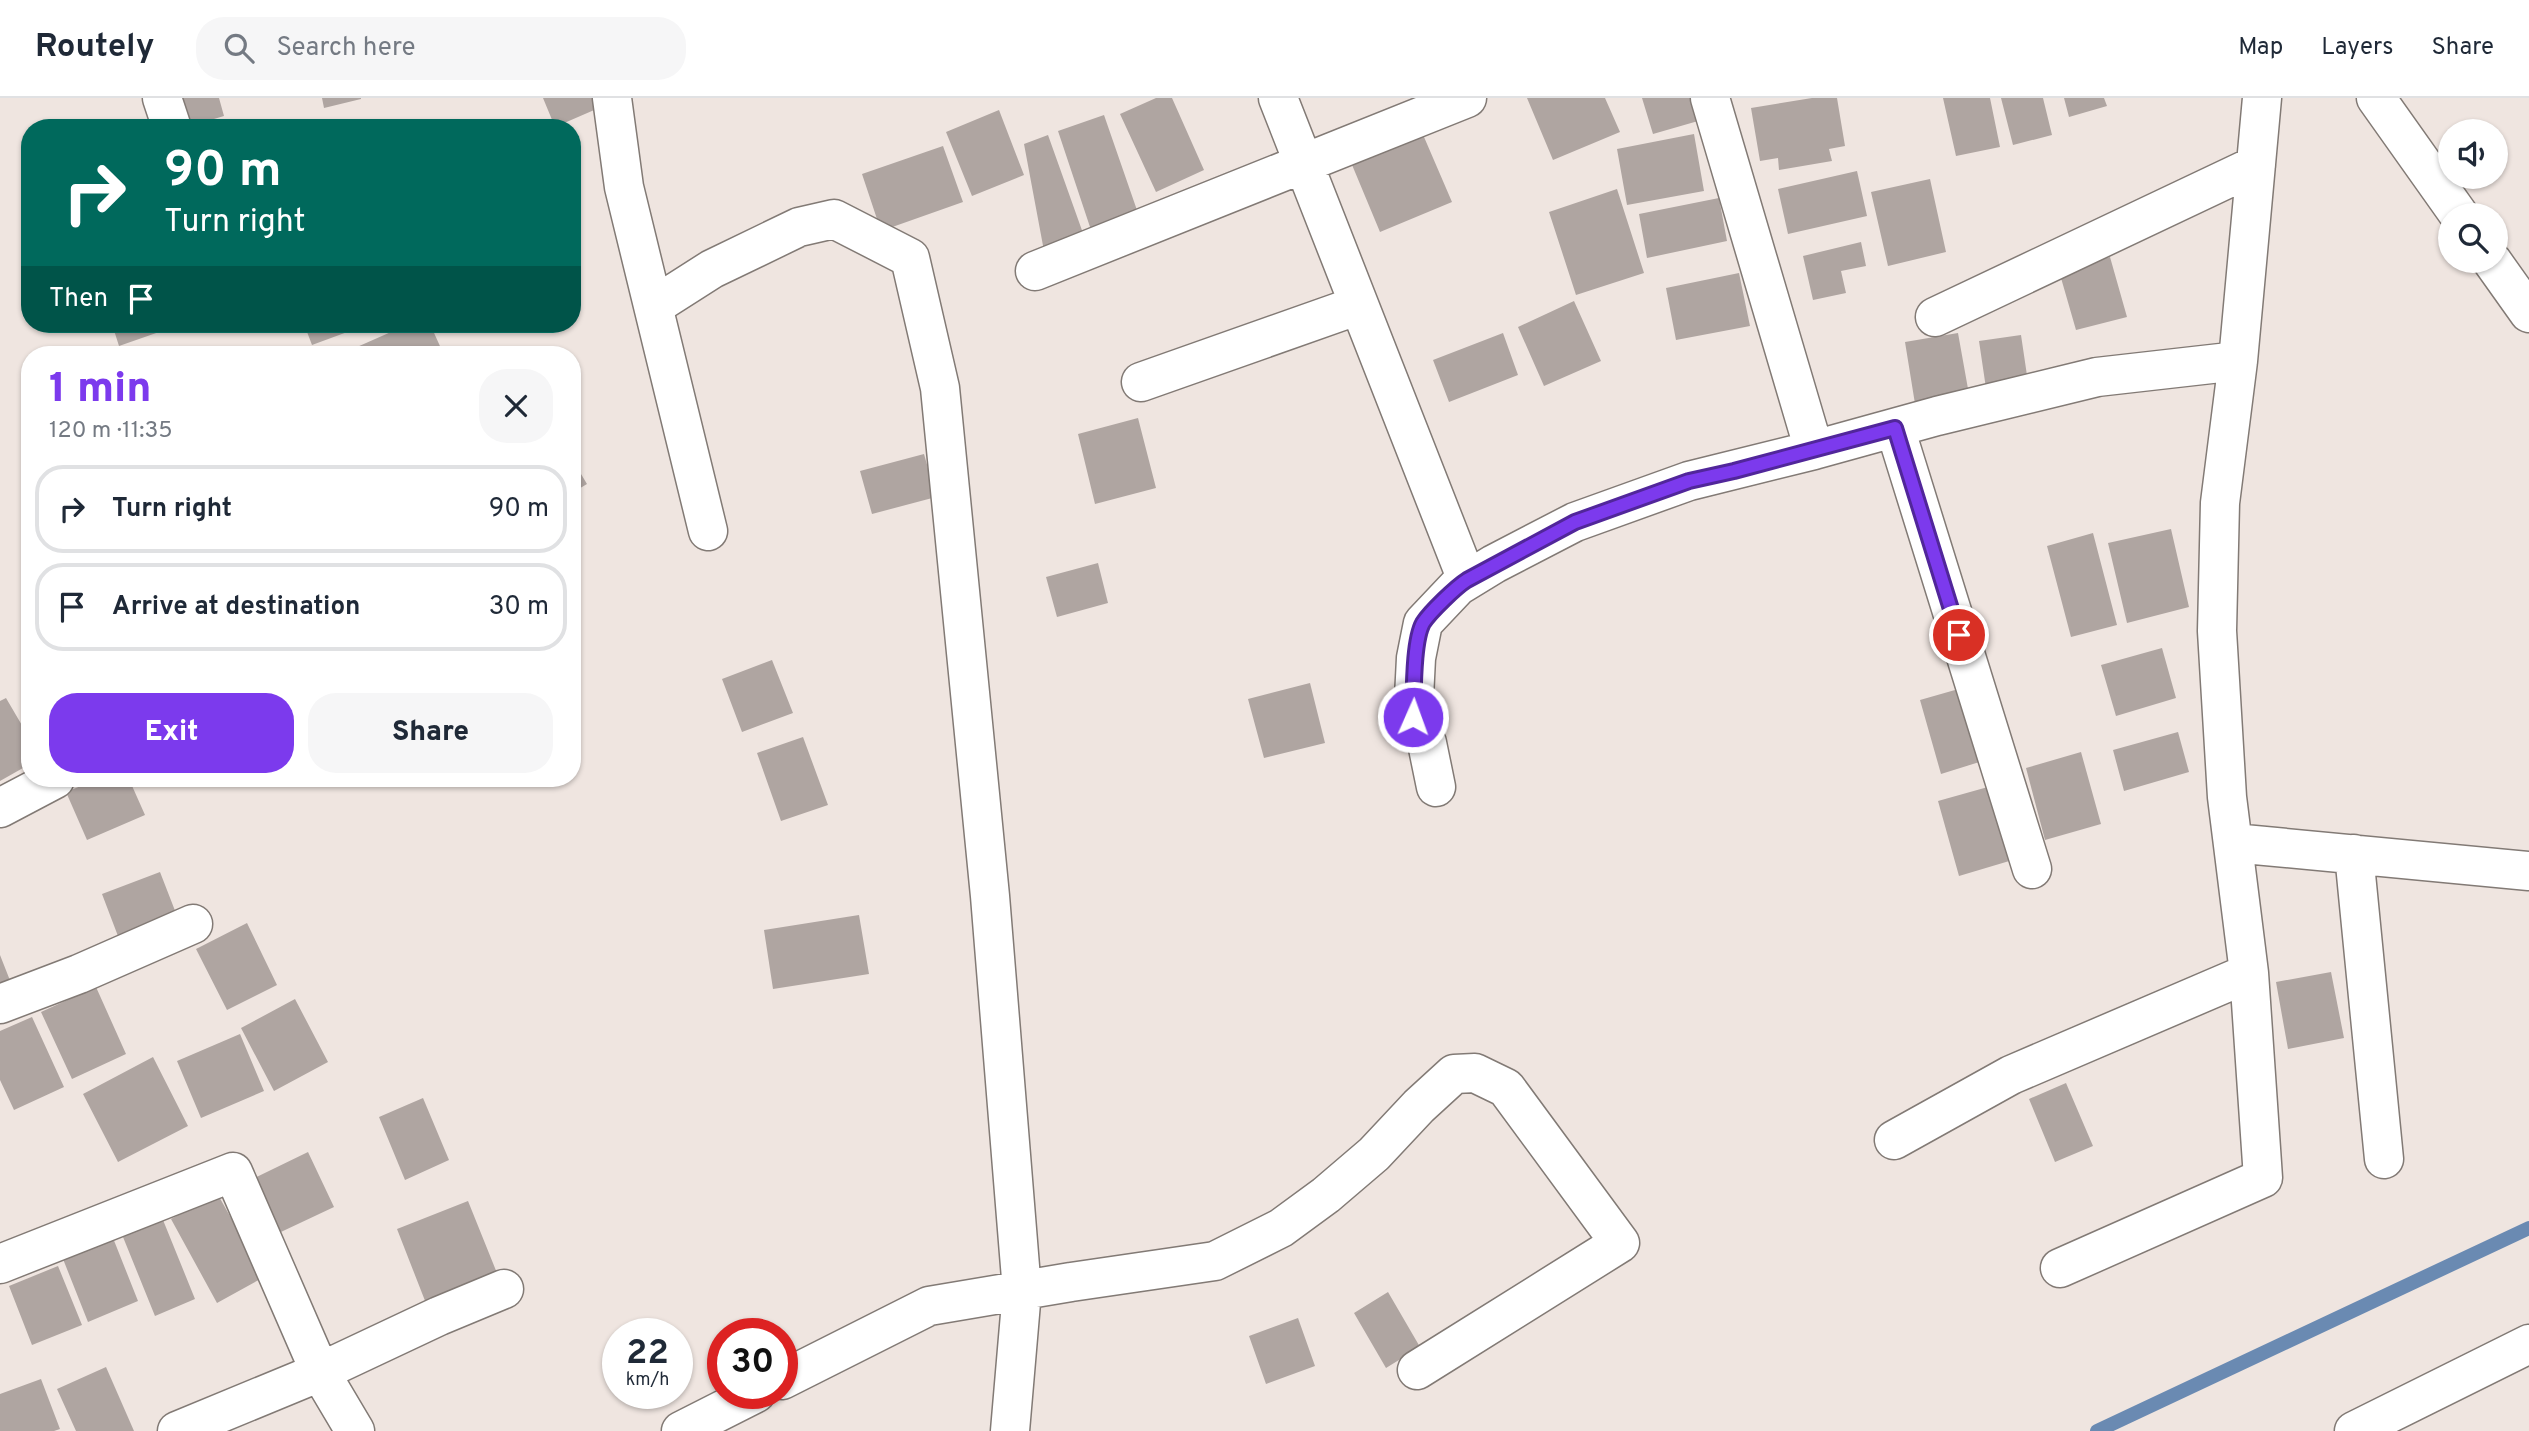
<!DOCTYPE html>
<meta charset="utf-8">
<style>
:root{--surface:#fff;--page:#f6f6f7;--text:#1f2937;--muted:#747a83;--line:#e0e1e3;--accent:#7c3aed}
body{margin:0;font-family:Overpass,sans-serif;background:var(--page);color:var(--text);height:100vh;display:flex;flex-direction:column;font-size:26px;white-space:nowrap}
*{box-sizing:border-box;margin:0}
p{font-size:23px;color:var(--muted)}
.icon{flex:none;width:38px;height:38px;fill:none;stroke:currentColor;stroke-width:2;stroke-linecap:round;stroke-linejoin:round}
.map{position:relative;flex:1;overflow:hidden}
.details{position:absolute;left:21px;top:248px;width:560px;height:441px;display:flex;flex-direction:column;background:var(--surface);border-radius:28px;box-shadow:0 2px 5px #0004}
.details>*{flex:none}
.hud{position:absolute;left:21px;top:21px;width:560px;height:214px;border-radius:28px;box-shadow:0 2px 5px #0004;background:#00695c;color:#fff;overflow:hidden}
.fabs{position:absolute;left:2438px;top:21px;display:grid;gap:14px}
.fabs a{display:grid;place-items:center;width:70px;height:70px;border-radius:50%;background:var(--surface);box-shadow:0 2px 5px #0004;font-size:35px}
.speed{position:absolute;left:602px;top:1220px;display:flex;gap:14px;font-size:35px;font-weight:700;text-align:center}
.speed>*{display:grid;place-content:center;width:91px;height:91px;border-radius:50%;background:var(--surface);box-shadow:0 2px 5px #0004;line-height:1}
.speed small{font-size:18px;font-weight:400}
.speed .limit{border:10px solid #d22;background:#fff;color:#111}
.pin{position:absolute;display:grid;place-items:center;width:60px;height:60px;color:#fff;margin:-30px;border:4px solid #fff;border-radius:50%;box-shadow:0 2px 7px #0007}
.me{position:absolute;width:77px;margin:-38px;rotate:2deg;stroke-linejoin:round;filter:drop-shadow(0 0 5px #0008)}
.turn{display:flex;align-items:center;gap:24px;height:147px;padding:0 28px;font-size:32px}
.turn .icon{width:91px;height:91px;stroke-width:2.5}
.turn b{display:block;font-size:49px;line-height:60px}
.then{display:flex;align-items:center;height:66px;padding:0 28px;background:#0003;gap:14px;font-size:26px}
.round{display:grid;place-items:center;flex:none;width:74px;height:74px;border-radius:28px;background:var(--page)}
.headline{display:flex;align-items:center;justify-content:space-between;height:119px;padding:0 28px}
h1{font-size:42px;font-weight:800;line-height:52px;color:var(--accent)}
.cta{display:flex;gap:14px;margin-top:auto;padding:14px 28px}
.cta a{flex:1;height:80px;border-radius:28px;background:var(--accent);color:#fff;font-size:28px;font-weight:800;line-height:80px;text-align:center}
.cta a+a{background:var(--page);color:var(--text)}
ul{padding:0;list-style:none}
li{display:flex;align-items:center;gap:21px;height:88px;margin:0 14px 10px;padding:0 14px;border:4px solid var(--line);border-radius:28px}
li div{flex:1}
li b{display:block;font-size:26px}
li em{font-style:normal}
header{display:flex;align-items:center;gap:42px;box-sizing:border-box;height:98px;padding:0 35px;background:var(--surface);border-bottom:2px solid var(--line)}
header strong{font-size:33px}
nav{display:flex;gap:38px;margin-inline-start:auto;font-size:24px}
.search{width:490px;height:63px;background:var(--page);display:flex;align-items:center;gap:18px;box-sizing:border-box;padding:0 24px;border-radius:28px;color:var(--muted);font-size:26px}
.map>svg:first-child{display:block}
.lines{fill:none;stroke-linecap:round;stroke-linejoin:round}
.stream{stroke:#6a8ab2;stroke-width:14}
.building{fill:#afa5a1}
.minor-casing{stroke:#827a75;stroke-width:41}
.minor{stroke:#fff;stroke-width:38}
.route-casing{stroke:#51269a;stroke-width:18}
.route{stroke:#7c3aed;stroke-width:12}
</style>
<header>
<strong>Routely</strong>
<div class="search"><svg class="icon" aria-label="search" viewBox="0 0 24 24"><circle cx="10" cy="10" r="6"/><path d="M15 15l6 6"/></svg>Search here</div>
<nav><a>Map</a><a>Layers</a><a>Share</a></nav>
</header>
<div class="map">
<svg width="2529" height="1333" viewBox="0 0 2529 1333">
<rect width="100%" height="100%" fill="#efe5e0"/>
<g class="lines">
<path class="stream" d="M 2097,1333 L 2529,1130"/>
</g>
<path class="building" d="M 174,0 L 219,0 L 224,18 L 184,30 Z
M 322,0 L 361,0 L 361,1 L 324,10 Z
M 543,0 L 606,0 L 608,6 L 555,29 Z
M 1156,0 L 1172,0 L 1204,72 L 1156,94 L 1120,16 Z
M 1527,0 L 1605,0 L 1620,34 L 1553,62 Z
M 1642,0 L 1700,0 L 1705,21 L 1653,36 Z
M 1812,0 L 1837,0 L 1845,48 L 1829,51 L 1832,63 L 1779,72 L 1778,60 L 1760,63 L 1751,10 Z
M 1943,0 L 1990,0 L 2000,49 L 1956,58 Z
M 2001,0 L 2043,0 L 2052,37 L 2013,47 Z
M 2064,0 L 2104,0 L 2107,8 L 2069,19 Z
M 999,12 L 1024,77 L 972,98 L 946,34 Z
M 1104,17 L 1139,118 L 1092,135 L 1058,33 Z
M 1421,32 L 1452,104 L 1380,134 L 1350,62 Z
M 1694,36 L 1704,93 L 1627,107 L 1617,51 Z
M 1048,37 L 1084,138 L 1044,153 L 1024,46 Z
M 943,48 L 963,104 L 881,133 L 862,76 Z
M 1857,73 L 1867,118 L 1788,136 L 1778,91 Z
M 1930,81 L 1946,154 L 1888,168 L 1871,94 Z
M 1617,91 L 1644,175 L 1576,197 L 1549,114 Z
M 1719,100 L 1727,143 L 1647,160 L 1639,116 Z
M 1861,144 L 1866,168 L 1841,173 L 1846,195 L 1813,202 L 1803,158 Z
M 2110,159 L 2127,219 L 2076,232 L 2059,173 Z
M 1739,175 L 1750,228 L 1676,242 L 1666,190 Z
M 1574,203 L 1601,263 L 1544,288 L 1518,229 Z
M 112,226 L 182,226 L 119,248 Z
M 304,226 L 369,226 L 312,247 Z
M 409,226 L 430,226 L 444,257 L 361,257 L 357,249 Z
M 1503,235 L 1518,277 L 1449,304 L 1433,262 Z
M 1958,235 L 1970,302 L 1916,312 L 1905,244 Z
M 2021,237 L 2029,291 L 1987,297 L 1979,243 Z
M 1138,320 L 1156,390 L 1095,406 L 1078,336 Z
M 924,356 L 936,399 L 872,416 L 860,373 Z
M 572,361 L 587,386 L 572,395 Z
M 2171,431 L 2189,509 L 2127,525 L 2108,445 Z
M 2093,435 L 2117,527 L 2071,539 L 2047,448 Z
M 1098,465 L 1108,505 L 1057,519 L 1046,479 Z
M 2162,550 L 2176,600 L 2116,618 L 2101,567 Z
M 772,562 L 793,615 L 742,634 L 722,581 Z
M 1310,585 L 1325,645 L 1264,660 L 1248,601 Z
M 1969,588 L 1989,661 L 1941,676 L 1920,602 Z
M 6,600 L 30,641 L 30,666 L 0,683 L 0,603 Z
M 2178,634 L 2189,674 L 2124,693 L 2113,652 Z
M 803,639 L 828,707 L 781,723 L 757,655 Z
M 2081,654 L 2101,726 L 2045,742 L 2026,670 Z
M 98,681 L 129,681 L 145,717 L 87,742 L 66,694 Z
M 1995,687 L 2016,761 L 1959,778 L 1938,703 Z
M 160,774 L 179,823 L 121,846 L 102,796 Z
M 859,817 L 869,876 L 773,891 L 764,832 Z
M 247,825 L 277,887 L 227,912 L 196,851 Z
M 0,857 L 11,885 L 0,889 Z
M 2331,874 L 2344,940 L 2288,951 L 2276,884 Z
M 96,889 L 126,956 L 72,981 L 41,914 Z
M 295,901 L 328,964 L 274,993 L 241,930 Z
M 32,919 L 64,989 L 14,1012 L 0,982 L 0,933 Z
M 240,936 L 264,993 L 201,1020 L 177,963 Z
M 153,959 L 188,1028 L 118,1064 L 83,996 Z
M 2066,985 L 2093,1048 L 2055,1064 L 2029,1001 Z
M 423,1000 L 449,1062 L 405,1082 L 379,1019 Z
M 308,1054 L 334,1109 L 266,1141 L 240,1087 Z
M 217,1095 L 264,1179 L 217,1205 L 171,1121 Z
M 468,1103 L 501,1185 L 429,1213 L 397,1131 Z
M 163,1122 L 195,1201 L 155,1218 L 123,1139 Z
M 113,1140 L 138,1203 L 88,1224 L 63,1161 Z
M 58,1168 L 82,1227 L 32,1247 L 9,1188 Z
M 1388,1194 L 1420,1249 L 1386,1270 L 1354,1215 Z
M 1298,1220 L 1315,1268 L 1266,1286 L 1249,1238 Z
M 106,1269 L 134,1333 L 76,1333 L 57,1291 Z
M 41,1281 L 60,1331 L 54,1333 L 0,1333 L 0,1296 Z"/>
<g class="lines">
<defs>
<path id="minor" d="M 162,0 L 172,30
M 612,0 L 624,89 L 708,433
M 1278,0 L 1467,482
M 1710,0 L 1814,352
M 2376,0 L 2459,117
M 2492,163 L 2529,215
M 1035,173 L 1467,0
M 654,208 L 712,171 L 799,129 L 834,121 L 910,160 L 940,290 L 990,798 L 1022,1193 L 1010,1333
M 1935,219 L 2256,67
M 1141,284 L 1359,207
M 1895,330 L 2032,771
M 1436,689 L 1427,645 L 1413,619 L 1416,560 L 1423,525 L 1458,488 L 1494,466 L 1575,424 L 1689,383 L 1814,352 L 1937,318 L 2097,279 L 2238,263
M 0,710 L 55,681
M 2233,745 L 2529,773
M 2354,756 L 2384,1061
M 0,906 L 79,876 L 193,826
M 1894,1042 L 2011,977 L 2249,875 L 2227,699 L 2217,533 L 2220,405 L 2238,263 L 2262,0
M 0,1166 L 233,1074 L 320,1274 L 355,1333
M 2060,1170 L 2263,1080 L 2249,875
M 782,1282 L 929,1208 L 1071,1184 L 1215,1163 L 1281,1130 L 1326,1097 L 1374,1056 L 1419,1008 L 1454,976 L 1475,975 L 1506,990 L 1620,1145 L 1417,1272
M 177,1333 L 320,1274 L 439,1218 L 504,1191
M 681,1333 L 756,1295
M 2354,1333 L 2529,1246"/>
</defs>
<use href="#minor" class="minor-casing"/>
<use href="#minor" class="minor"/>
</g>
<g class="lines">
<defs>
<path id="route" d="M 1413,619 C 1414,596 1413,543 1423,525 C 1430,514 1456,489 1467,482 L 1575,424 L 1689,383 L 1734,373 L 1895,330 L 1959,537"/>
</defs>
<use href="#route" class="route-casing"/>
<use href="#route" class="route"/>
</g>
</svg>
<div class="fabs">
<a><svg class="icon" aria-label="sound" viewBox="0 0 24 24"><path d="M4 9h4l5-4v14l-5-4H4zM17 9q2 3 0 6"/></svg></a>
<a><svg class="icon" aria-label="search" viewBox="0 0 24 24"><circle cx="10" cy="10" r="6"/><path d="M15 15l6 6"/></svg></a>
</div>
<div class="speed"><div>22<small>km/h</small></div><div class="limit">30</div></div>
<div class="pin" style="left:1959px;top:537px;background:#d93025"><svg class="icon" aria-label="arrive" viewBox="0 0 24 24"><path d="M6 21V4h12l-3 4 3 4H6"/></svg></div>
<svg class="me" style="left:1413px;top:619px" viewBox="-20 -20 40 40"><circle r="17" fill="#7c3aed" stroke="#fff" stroke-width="3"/><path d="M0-11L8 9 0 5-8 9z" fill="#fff"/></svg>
<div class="hud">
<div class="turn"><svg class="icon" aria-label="right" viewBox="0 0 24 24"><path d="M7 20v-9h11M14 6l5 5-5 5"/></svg><div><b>90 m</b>Turn right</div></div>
<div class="then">Then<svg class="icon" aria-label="arrive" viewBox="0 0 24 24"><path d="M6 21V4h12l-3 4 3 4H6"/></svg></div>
</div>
<section class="details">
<div class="headline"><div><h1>1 min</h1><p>120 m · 11:35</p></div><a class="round"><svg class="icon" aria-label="close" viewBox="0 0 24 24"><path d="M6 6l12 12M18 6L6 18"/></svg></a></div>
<ul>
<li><svg class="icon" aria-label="right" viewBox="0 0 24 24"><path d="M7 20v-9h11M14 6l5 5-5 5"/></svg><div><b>Turn right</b></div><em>90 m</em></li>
<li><svg class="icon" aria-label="arrive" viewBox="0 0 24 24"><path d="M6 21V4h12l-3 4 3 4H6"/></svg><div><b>Arrive at destination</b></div><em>30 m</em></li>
</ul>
<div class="cta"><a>Exit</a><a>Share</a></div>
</section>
</div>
